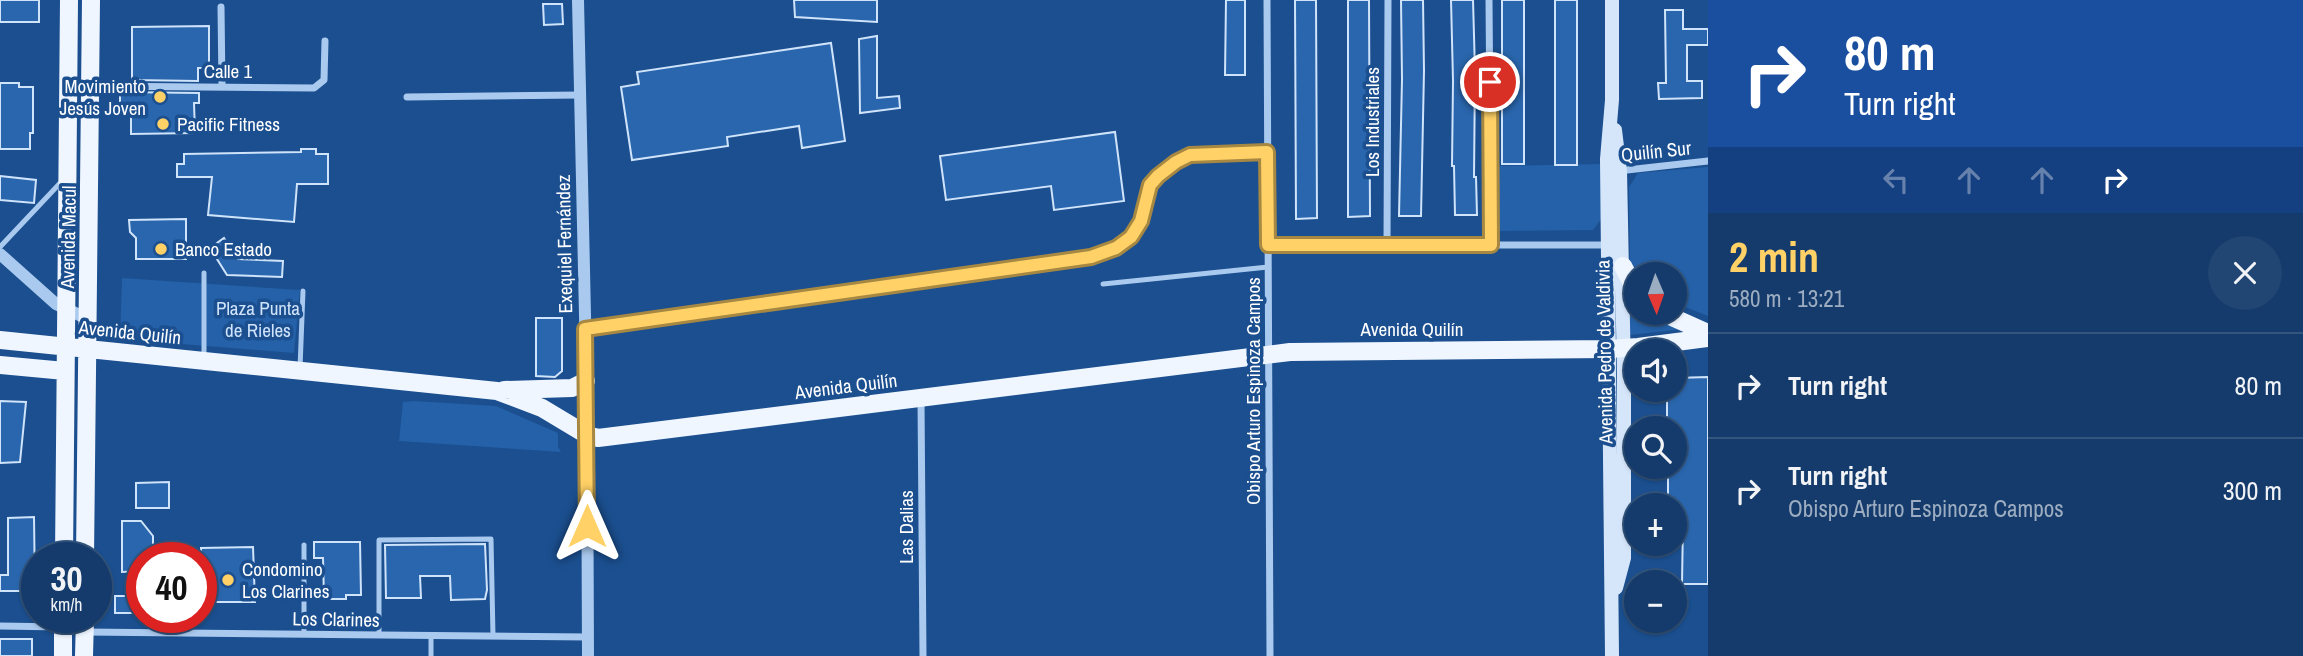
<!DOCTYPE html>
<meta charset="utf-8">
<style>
:root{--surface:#143b6b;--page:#214673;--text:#f1f3f6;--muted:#9dadc1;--line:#33557e;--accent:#ffd166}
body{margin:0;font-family:"Archivo Narrow",sans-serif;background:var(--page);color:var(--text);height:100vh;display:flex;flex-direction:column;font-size:26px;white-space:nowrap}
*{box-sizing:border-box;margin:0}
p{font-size:23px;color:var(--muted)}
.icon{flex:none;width:38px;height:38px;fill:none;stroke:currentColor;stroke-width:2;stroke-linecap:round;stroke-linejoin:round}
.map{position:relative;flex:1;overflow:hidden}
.sheet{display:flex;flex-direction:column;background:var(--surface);width:595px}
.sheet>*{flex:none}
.banner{background:#1a4fa0;color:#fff;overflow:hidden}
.needle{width:46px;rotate:178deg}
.tools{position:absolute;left:1624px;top:262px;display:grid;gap:14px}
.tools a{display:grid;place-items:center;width:63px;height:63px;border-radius:50%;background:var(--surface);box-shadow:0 2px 5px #0004,0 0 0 2px var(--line);font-size:35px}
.speed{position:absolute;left:21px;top:542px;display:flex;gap:14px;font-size:35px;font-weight:700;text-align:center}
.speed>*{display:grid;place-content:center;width:91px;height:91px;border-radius:50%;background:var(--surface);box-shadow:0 2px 5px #0004,0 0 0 2px var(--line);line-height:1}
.speed small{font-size:18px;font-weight:400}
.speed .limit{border:10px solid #d22;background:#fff;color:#111}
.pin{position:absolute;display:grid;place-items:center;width:60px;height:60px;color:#fff;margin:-30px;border:4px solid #fff;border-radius:50%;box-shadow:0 2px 7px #0007}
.me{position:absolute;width:77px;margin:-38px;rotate:0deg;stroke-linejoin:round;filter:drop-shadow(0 0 5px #0008)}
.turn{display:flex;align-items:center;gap:24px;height:147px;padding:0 21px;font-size:32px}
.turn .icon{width:91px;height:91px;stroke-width:2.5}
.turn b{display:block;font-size:49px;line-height:60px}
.lanes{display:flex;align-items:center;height:66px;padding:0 21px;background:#0003;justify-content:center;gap:35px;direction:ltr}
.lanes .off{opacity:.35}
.round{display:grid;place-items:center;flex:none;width:74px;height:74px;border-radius:37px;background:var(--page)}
.headline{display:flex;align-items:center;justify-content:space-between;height:119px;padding:0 21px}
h1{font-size:42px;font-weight:700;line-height:52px;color:var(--accent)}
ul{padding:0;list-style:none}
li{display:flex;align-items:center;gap:21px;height:105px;padding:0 21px;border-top:2px solid var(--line)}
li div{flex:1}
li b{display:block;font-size:26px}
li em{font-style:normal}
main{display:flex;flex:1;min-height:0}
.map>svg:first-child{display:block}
.green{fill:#2461a8}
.building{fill:#2a66ad;stroke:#cfe3fa;stroke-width:2}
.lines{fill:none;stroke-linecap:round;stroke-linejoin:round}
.service{stroke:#a9c9ee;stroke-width:5}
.minor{stroke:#a9c9ee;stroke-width:7}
.tertiary{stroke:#a9c9ee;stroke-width:12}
.secondary{stroke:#d6e6fa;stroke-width:14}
.primary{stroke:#f0f6ff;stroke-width:18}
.route-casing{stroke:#a68842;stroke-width:18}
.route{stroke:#ffd166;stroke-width:12}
.poi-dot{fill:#ffd166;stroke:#1b4f8f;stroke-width:2.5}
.labels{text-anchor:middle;stroke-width:7;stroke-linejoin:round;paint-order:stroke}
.street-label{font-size:19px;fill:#fff;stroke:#1b4f8f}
.poi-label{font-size:19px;fill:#fff;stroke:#1b4f8f;text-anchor:start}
.park-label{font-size:19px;fill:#cfe3fa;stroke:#1b4f8f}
</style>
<main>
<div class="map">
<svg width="1708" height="656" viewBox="0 0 1708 656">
<rect width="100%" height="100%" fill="#1b4f8f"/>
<path class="green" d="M 1601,164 L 1602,218 L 1593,230 L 1497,231 L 1496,166 Z
M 1708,167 L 1708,316 L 1675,303 L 1675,275 L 1636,275 L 1630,270 L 1629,187 L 1638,173 Z
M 122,278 L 300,290 L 294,353 L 120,339 Z
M 1630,292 L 1636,297 L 1636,313 L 1656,313 L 1692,328 L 1630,335 Z
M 414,401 L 496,406 L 558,433 L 558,447 L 561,452 L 399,441 L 403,402 Z"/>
<path class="building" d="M 0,0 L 39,0 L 39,22 L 0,22 Z
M 794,0 L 877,0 L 877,22 L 795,17 Z
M 1226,0 L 1245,0 L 1245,75 L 1225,75 Z
M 1295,0 L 1316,0 L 1317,218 L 1296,219 Z
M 1348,0 L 1369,0 L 1370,216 L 1348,217 Z
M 1401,0 L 1423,0 L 1424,71 L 1421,216 L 1399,216 L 1402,79 Z
M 1451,0 L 1473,0 L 1475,71 L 1474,177 L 1476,177 L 1477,215 L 1455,215 L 1454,166 L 1452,166 L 1453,81 Z
M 1502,0 L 1524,0 L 1524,164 L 1502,164 Z
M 1555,0 L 1577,0 L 1577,165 L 1555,165 Z
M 543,4 L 562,4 L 563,24 L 544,25 Z
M 1665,10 L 1683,10 L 1683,29 L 1708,29 L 1708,45 L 1687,45 L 1687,81 L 1702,81 L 1702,98 L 1659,99 L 1658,83 L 1666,83 Z
M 209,26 L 209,68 L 198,68 L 198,81 L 132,80 L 132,27 Z
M 877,36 L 877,98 L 899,96 L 900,108 L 860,113 L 859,39 Z
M 831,43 L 845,141 L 802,148 L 799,126 L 727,137 L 728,146 L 632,160 L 621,87 L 639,84 L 637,72 Z
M 0,83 L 19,83 L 19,87 L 33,87 L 33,133 L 30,133 L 30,149 L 0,149 Z
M 120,92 L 199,93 L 199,103 L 194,103 L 195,133 L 131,134 L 131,104 L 120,104 Z
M 1115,132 L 1124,201 L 1054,210 L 1051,186 L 946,200 L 940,156 Z
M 301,149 L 316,149 L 316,154 L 328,154 L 328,184 L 297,184 L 294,222 L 208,215 L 212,177 L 177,177 L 177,164 L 184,164 L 184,154 L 301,152 Z
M 0,176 L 36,180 L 34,203 L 0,200 Z
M 186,219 L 186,259 L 136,259 L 136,238 L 130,232 L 129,220 Z
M 224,238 L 238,259 L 283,261 L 282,277 L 227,275 L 210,248 Z
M 536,318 L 562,318 L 562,371 L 555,377 L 536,376 Z
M 1708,377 L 1708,584 L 1682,584 L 1683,523 L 1675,523 L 1675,506 L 1668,506 L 1668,467 L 1675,467 L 1675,429 L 1667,429 L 1667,390 L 1675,390 L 1675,378 Z
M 0,401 L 26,402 L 20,462 L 0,463 Z
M 169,482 L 169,508 L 136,508 L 136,483 Z
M 34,517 L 35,591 L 0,591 L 0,575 L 8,575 L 8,518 Z
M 122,521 L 141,521 L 153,536 L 153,558 L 142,558 L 142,571 L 122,572 Z
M 314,542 L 360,542 L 361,595 L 346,595 L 346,599 L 324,599 L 323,558 L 314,558 Z
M 485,544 L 487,590 L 485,599 L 451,600 L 450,576 L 420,576 L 421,598 L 386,598 L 385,545 Z
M 253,547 L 255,602 L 201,602 L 201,548 Z
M 115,596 L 142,596 L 142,613 L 115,613 Z
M 0,639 L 32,639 L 32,656 L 0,656 Z"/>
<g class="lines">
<path class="service" d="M 0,247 L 63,180
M 204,273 L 204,357
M 1103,284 L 1268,267
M 586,329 L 1091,257 L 1116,248 L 1131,237 L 1141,221 L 1150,185 L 1158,176 L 1176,161 L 1190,155 L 1267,152
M 300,368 L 303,291
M 304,545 L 304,634
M 379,635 L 379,540 L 491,539 L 493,636
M 431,636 L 431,656"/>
<path class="minor" d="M 1267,0 L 1270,656
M 1489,0 L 1491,245
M 221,7 L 222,87
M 91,86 L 314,88 L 324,80 L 325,41
M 407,97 L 580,95
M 1618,171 L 1708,161
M 1268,245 L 1608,245
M 1387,245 L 1388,0
M 921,399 L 923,656
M 0,626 L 62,627
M 85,632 L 588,637"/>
<path class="tertiary" d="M 578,0 L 587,405 L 588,656
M 0,254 L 56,304 L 88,319"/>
<path class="secondary" d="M 1612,0 L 1612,100 L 1607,159 L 1612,656
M 1615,130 L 1620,171 L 1624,374 L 1624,558 L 1616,588"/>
<path class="primary" d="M 1623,266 L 1636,291
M 1663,313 L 1708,333
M 0,340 L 497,391 L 542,408 L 587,435 L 598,438 L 1290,352 L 1609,349 L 1638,347 L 1708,338
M 0,365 L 65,371
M 504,390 L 572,388 L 586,381
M 64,558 L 69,0
M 85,558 L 91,0
M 63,656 L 63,618
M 84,656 L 85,618"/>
</g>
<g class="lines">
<defs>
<path id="route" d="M 587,526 L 585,329 L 1091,257 L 1116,248 L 1131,237 L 1141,221 L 1150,185 L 1158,176 L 1176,162 L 1190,155 L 1267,152 L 1268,245 L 1491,245 L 1490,82"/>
</defs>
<use href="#route" class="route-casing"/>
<use href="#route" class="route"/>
</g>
<g class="poi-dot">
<circle cx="160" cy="97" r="7"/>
<circle cx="163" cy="124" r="7"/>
<circle cx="161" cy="249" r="7"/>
<circle cx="228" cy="580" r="7"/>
</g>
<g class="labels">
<g class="street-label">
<text x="228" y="78">Calle 1</text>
<text transform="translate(1372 122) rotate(-90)" y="7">Los Industriales</text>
<text transform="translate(1656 151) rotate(-6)" y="7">Quilín Sur</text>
<text transform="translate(68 237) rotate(-89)" y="7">Avenida Macul</text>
<text transform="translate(564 244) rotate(-91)" y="7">Exequiel Fernández</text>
<text x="1412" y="336">Avenida Quilín</text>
<text transform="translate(130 332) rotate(6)" y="7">Avenida Quilín</text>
<text transform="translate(1604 352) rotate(-91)" y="7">Avenida Pedro de Valdivia</text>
<text transform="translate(846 386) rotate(-7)" y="7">Avenida Quilín</text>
<text transform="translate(1253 391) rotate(-90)" y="7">Obispo Arturo Espinoza Campos</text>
<text transform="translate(906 527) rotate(-90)" y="7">Las Dalias</text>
<text transform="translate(336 619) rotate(1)" y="7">Los Clarines</text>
</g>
<g class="poi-label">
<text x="146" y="93" text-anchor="end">Movimiento<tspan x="146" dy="22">Jesús Joven</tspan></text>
<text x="177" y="131">Pacific Fitness</text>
<text x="175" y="256">Banco Estado</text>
<text x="242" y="576">Condomino<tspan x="242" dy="22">Los Clarines</tspan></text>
</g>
<g class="park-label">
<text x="258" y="315">Plaza Punta<tspan x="258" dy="22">de Rieles</tspan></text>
</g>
</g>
</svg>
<div class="tools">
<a><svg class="needle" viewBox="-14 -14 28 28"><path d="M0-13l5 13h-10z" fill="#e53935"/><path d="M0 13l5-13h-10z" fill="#9dadc1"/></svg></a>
<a><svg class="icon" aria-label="sound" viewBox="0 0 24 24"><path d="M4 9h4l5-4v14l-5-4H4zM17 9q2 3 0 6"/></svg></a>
<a><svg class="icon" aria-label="search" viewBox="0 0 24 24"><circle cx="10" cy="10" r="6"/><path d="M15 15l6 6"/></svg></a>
<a>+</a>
<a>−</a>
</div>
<div class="speed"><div>30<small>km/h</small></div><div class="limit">40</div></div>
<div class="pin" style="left:1490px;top:82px;background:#d93025"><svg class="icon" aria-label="arrive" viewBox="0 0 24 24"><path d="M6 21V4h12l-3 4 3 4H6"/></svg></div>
<svg class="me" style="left:587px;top:526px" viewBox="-20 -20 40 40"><path d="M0-17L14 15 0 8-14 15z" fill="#ffd166" stroke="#fff" stroke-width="4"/></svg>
</div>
<section class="sheet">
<div class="banner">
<div class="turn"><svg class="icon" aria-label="right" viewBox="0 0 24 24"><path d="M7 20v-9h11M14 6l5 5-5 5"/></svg><div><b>80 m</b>Turn right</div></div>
<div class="lanes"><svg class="icon off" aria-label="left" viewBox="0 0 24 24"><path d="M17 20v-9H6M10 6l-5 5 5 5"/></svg><svg class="icon off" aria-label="ahead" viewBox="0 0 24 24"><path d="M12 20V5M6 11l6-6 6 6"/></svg><svg class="icon off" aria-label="ahead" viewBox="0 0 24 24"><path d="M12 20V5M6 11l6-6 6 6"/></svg><svg class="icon" aria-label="right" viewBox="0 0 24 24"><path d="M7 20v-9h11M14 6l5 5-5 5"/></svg></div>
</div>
<div class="headline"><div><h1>2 min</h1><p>580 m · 13:21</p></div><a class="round"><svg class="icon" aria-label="close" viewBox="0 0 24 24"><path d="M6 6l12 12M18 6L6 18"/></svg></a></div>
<ul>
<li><svg class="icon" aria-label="right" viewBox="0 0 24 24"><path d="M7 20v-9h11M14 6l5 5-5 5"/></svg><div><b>Turn right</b></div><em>80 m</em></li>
<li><svg class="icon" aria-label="right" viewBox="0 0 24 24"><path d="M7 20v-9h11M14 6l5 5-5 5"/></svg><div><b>Turn right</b><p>Obispo Arturo Espinoza Campos</p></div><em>300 m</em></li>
</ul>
</section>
</main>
